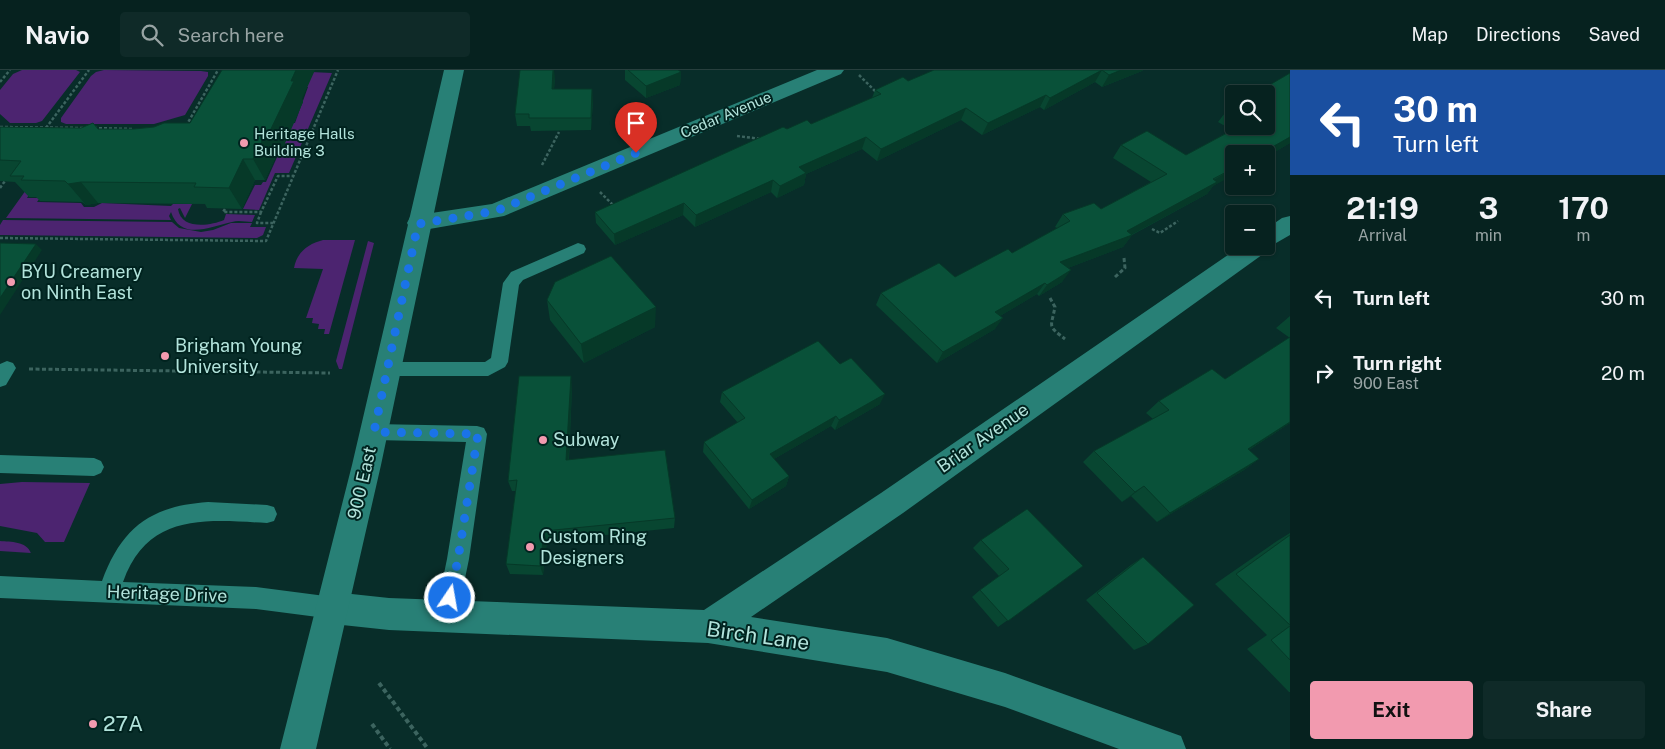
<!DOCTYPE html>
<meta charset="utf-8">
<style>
:root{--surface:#06221f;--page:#0f2a28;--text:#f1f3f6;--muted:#98a4a4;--line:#273f3d;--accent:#f29aaf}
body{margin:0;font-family:"Public Sans",sans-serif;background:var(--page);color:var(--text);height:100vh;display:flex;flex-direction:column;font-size:19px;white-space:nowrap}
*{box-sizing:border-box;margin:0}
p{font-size:16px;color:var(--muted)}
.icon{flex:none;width:28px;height:28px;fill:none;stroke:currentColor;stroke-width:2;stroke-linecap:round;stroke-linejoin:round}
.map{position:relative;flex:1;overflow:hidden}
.details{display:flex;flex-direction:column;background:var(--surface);width:375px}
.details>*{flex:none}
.hud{background:#1a4fa0;color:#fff;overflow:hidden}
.controls{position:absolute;left:1225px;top:15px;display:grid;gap:10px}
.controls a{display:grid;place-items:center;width:50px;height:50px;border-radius:5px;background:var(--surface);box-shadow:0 1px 4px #0004,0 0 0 1px var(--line);font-size:25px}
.pin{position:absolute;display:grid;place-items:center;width:42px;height:42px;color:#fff;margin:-51px -21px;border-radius:50% 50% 50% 0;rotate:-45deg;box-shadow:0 0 5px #0007}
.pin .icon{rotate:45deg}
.me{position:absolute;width:55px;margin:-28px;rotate:12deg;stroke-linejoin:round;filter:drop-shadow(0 0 4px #0008)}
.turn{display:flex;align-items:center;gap:18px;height:105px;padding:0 20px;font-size:22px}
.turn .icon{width:65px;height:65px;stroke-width:2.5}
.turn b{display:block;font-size:35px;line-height:42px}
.eta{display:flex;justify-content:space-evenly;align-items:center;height:85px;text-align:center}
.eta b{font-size:30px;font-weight:700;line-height:35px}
.button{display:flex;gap:10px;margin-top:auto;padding:10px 20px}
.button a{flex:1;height:58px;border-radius:5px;background:var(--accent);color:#111;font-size:20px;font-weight:700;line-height:58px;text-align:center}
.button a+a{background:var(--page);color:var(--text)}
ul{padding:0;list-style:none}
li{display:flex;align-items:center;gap:15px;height:75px;padding:0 20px}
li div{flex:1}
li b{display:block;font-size:19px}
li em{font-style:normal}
header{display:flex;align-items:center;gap:30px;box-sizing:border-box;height:70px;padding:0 25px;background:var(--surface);border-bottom:1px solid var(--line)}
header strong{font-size:24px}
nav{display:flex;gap:28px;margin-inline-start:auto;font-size:18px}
.search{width:350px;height:45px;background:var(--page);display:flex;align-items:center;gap:12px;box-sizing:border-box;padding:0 18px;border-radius:5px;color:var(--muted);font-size:19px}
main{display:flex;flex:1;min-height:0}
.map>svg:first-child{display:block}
.green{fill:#4c2470}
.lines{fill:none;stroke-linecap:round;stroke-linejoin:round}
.path-far2{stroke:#3c645f;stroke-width:2.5;stroke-dasharray:3 2;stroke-linecap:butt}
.path-far1{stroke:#3c645f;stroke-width:3;stroke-dasharray:4 2.5;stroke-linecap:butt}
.path{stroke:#3c645f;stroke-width:4;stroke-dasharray:4.5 3;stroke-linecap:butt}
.service{fill:#288076;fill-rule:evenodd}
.minor{fill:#288076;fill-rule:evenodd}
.secondary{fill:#288076;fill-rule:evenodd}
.wall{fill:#084631}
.shaded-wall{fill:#063928}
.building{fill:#095139;stroke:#063928}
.route{stroke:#1a73e8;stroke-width:9;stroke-dasharray:0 16.2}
.poi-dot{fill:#f29aaf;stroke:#00231f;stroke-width:2}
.labels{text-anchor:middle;stroke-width:4;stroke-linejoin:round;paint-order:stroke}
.far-street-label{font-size:15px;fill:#b2e3db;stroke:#00231f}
.far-poi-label{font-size:15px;fill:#b2e3db;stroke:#00231f;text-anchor:start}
.poi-label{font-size:18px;fill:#b2e3db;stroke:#00231f;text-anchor:start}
.street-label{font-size:18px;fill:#b2e3db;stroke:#00231f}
.near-street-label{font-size:21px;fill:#b2e3db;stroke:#00231f}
.near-poi-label{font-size:21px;fill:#b2e3db;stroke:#00231f;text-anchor:start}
</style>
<header>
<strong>Navio</strong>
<div class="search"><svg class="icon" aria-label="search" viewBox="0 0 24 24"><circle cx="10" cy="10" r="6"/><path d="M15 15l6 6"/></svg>Search here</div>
<nav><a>Map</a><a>Directions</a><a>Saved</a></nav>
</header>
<main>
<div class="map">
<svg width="1290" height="679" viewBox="0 0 1290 679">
<rect width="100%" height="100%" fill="#082d29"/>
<path class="green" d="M 22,0 L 76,0 L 80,2 L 42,51 L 36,53 L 10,53 L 0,44 L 0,20 L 13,4 Z
M 104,0 L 201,1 L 208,2 L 208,6 L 185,45 L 154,54 L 66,54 L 61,52 L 61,48 L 91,6 L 96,2 Z
M 311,2 L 332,3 L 289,103 L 275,103 L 259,140 L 243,139 L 255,115 L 261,115 L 263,112 L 266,112 L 278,85 L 284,82 L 287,75 L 283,71 L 292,53 L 295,53 L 308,17 L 301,17 Z
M 31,113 L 36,113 L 27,128 L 40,128 L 37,132 L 81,133 L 84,137 L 94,137 L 102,133 L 171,136 L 173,134 L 192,134 L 185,148 L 180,138 L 178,139 C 181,160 210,156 224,150 L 226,144 L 255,145 L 252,152 C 246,152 238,150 232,152 C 211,156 181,172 171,142 L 169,146 L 171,150 L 6,148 Z
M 3,150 L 172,152 L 179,158 L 201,162 L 213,160 L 231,153 L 252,153 L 250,157 L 266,157 L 263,165 L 257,168 L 0,165 L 0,155 Z
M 323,170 L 355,170 L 329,264 L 324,264 L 325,259 L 318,259 L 319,254 L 312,253 L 313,248 L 306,248 L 323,199 L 294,198 C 297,182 308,174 323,170 Z
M 368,171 L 374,173 L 342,299 L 339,299 L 336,291 Z
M 22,412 L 90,413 L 64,472 L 45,472 L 37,463 L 0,456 L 0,414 Z
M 0,471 C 11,472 26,471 31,483 L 0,481 Z"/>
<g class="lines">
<path class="path-far2" d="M 859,5 L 877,23
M 0,12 L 10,0
M 186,56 L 218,0
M 0,57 L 85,58
M 46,58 L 89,0
M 94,58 L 132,59
M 737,66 L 761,69
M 542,95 L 559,62
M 0,118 L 7,108
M 600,122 L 615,137
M 225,139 L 223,142 L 261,142 L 278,106 L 293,106
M 261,142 L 257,153 L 273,153
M 1152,159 L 1160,163 L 1178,151
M 0,168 L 266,171 L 338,0"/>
<path class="path-far1" d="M 1115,207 L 1125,198 L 1124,188
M 1050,228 L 1055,237 C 1051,258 1047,255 1065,269
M 29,299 L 330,303"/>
<path class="path" d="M 379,613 L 428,679
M 372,654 L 390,679"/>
<path class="service" d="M 578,173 L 584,175 L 586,179 L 584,183 L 523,210 L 519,215 L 508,292 L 505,297 L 488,306 L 388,306 L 382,304 L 379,299 L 382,294 L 388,292 L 485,292 L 491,288 L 503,213 L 511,202 Z
M 7,291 L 13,293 L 16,298 L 6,315 L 0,317 L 0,294 Z
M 374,354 L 477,356 L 484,358 L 487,364 L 469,489 L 457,547 L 454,555 L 446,558 L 438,555 L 435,547 L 447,489 L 466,372 L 374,370 L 367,368 L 364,362 L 367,356 Z
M 0,385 L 94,388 L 101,391 L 104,397 L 101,403 L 94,406 L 0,403 Z
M 208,432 L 267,435 L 274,437 L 277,444 L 274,451 L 267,453 C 207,450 148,442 123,512 L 256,517 L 333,527 L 341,530 L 344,538 L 341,546 L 333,549 L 256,539 L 0,528 L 0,506 L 102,511 C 122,457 151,436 208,432 Z"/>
<path class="minor" d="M 817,0 L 844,0 L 841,4 L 504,146 L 418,161 L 410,159 L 407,153 L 410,147 L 418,145 L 492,134 Z
M 1290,146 L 1290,165 L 1269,177 L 1266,182 L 903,443 L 751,547 L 887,568 L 1005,603 L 1181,666 L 1186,679 L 1119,679 L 1005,637 L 887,602 L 708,573 L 389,560 L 333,554 L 322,549 L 317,538 L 322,527 L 333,522 L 389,528 L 704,540 L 881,423 L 1241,176 L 1266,176 L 1266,159 L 1282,148 Z"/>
<path class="secondary" d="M 444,0 L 464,0 L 381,395 L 316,679 L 280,679 L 352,395 Z"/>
</g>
<path class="wall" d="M 625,0 L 678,0 L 681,2 L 680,15 L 646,28 L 625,10 Z
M 934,0 L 1143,0 L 1142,1 L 1102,17 L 1095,12 L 1044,40 L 1040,37 L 982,65 L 961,50 L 877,91 L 862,79 L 806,104 L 804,115 L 777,128 L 771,122 L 695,157 L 683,145 L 615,175 L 596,153 L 595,142 L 787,59 L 811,54 L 872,28 L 875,20 L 908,11 Z
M 555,8 L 554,19 L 593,31 L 591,60 L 531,61 L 530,56 L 517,56 L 515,44 Z
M 302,29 L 303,32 L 281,82 L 277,84 L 265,110 L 255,110 L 242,139 L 207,138 L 205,134 L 98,133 L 86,135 L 82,132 L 40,131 L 36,127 L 29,127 L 15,112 L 0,111 L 0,57 L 98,59 L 134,59 L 154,57 L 190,53 Z
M 1234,36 L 1234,56 L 1266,56 L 1290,73 L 1266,87 L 1266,84 L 1213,116 L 1207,124 L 1132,165 L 1123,177 L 1068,198 L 1062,212 L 1039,226 L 1037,224 L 1000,246 L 995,259 L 937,293 L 876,235 L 881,223 L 955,207 L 1012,183 L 1057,158 L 1055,157 L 1063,144 L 1101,139 L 1151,112 L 1113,88 L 1121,75 L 1186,85 L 1232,60 L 1218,52 L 1228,39 Z
M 547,230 L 655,257 L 584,293 L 550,250 Z
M 1290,246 L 1290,353 L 1249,380 L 1259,389 L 1244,400 L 1157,452 L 1131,426 L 1122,432 L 1083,392 L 1094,381 L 1153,349 L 1146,343 L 1159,331 L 1225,309 L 1290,268 L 1276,258 Z
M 840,294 L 880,334 L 835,360 L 831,356 L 774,389 L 789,406 L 786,416 L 749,439 L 703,382 L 704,372 L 738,353 L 720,332 L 722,322 Z
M 572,318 L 569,390 L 675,448 L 674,458 L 547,471 L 543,505 L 510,504 L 506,494 L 516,421 L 512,421 L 508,411 Z
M 1290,463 L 1290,622 L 1289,622 L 1247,579 L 1267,565 L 1215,514 L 1277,471 Z
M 981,470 L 1083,496 L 998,557 L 972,527 L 980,520 L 999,506 L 973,478 Z
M 1143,487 L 1148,574 L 1134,580 L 1086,530 L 1131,495 Z"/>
<path class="shaded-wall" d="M 296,0 L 315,0 L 302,29 L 303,32 L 281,82 L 277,84 L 265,110 L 253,89 Z
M 553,0 L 554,0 L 555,8 L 553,31 L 552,19 Z
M 1102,0 L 1095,12 L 1044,40 L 1050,28 Z
M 1121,0 L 1143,0 L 1142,1 L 1102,17 L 1109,5 Z
M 681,2 L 680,15 L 646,28 L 646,16 Z
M 592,19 L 593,31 L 591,60 L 591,48 Z
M 1046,25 L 1040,37 L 982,65 L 988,53 Z
M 966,38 L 961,50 L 877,91 L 881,79 Z
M 866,67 L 862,79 L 806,104 L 804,115 L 777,128 L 780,116 L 799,97 Z
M 1290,67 L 1290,73 L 1266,87 L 1266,84 L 1260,84 Z
M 243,89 L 255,110 L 242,139 L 229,118 Z
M 1234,98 L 1234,105 L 1213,116 L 1207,124 L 1131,165 L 1132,165 L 1123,177 L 1052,204 L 1060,192 L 1127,161 Z
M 773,110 L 771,122 L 695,157 L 696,145 Z
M 81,112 L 98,133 L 86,135 L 68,114 Z
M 684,133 L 683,145 L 615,175 L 614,164 Z
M 36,174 L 42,180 L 0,245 L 0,228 Z
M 1071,200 L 1062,212 L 1039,226 L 1047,215 Z
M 1045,213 L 1037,224 L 988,253 L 995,242 Z
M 656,237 L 655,257 L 584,293 L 581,274 Z
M 1003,248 L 995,259 L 937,293 L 943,282 Z
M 571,306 L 572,318 L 568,401 L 566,390 Z
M 885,324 L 880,334 L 835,360 L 839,350 Z
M 836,346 L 831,356 L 767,393 L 770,384 Z
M 1290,352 L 1290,353 L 1233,390 L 1248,379 Z
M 1259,389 L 1244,400 L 1157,452 L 1170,443 Z
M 789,406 L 786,416 L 749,439 L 752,430 Z
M 1144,416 L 1131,426 L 1122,432 L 1135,422 Z
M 544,461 L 547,471 L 543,505 L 540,496 Z"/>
<path class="building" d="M 222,0 L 296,0 L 291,11 L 294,11 L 270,61 L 266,63 L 253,89 L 243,89 L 229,118 L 194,117 L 196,113 L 81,112 L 68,114 L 65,111 L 21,110 L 24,106 L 10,106 L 21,91 L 0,90 L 0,57 L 81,58 L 93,53 L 98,59 L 134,59 L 154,57 L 164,53 L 190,53 Z
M 520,0 L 553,0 L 552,19 L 592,19 L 591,48 L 529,48 L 529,44 L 515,44 Z
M 628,0 L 678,0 L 681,2 L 646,16 Z
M 934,0 L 1121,0 L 1109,5 L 1102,0 L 1050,28 L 1046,25 L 988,53 L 966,38 L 881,79 L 866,67 L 799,97 L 806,103 L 780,116 L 773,110 L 696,145 L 684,133 L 614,164 L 595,142 L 783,57 L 787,59 L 807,50 L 811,54 L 881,24 L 875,20 L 903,7 L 908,11 Z
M 1290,3 L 1290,67 L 1260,84 L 1234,84 L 1234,98 L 1213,109 L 1217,112 L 1127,161 L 1132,165 L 1060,192 L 1071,200 L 1047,215 L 1045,213 L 995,242 L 1003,248 L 943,282 L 881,223 L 939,193 L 955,207 L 1008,179 L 1012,183 L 1070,151 L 1063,144 L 1094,133 L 1101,139 L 1167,104 L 1121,75 L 1147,61 L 1186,85 L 1240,56 L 1266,56 L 1266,24 L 1254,24 Z
M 1234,36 L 1234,43 L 1228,39 Z
M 0,173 L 36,174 L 0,228 Z
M 611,186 L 656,237 L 581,274 L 547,230 L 555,212 Z
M 1290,267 L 1290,352 L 1248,379 L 1259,389 L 1170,443 L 1144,416 L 1135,422 L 1094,381 L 1169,340 L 1159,331 L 1212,299 L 1225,309 Z
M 818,271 L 840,294 L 851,288 L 885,324 L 839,350 L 836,346 L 770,384 L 789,406 L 752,430 L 704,372 L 745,348 L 722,322 Z
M 519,306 L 571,306 L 566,390 L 665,380 L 675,448 L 544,461 L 540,496 L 506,494 L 517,410 L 508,411 Z
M 1027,439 L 1083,496 L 1008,551 L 980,520 L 1009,499 L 981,470 Z
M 1290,465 L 1290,555 L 1236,504 Z
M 1143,487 L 1194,535 L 1148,574 L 1097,523 Z
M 1290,556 L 1290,590 L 1271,570 Z"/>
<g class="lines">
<path class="route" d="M 450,528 L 458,489 L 478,364 L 374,362 L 418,154 L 496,141 L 636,83"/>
</g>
<g class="poi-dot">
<circle cx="244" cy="73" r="5"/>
<circle cx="11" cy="212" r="5"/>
<circle cx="165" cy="286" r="5"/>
<circle cx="543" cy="370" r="5"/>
<circle cx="530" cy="477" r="5"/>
<circle cx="93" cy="654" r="5"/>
</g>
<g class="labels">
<g class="far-street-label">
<text transform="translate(726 45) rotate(-23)" y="5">Cedar Avenue</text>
</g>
<g class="far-poi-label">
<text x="254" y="69">Heritage Halls<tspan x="254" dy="17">Building 3</tspan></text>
</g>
<g class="poi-label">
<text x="21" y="208">BYU Creamery<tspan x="21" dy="21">on Ninth East</tspan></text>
<text x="175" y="282">Brigham Young<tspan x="175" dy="21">University</tspan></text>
<text x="553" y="376">Subway</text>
<text x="540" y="473">Custom Ring<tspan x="540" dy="21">Designers</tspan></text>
</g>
<g class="street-label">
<text transform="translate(983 368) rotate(-35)" y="6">Briar Avenue</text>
<text transform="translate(362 413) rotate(-77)" y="6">900 East</text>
<text transform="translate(167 524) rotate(2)" y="6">Heritage Drive</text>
</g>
<g class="near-street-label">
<text transform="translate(758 566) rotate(8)" y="7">Birch Lane</text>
</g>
<g class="near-poi-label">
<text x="103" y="661">27A</text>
</g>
</g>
</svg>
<div class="controls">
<a><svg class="icon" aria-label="search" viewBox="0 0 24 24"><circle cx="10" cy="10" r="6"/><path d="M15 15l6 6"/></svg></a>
<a>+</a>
<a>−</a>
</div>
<div class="pin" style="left:636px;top:83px;background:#d93025"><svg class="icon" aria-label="arrive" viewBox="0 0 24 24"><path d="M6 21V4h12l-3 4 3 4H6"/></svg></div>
<svg class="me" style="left:450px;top:528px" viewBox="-20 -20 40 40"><circle r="17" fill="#1a73e8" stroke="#fff" stroke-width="3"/><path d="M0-11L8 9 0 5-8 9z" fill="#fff"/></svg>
</div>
<section class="details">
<div class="hud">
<div class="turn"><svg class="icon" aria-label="left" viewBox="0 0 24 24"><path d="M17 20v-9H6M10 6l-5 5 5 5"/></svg><div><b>30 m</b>Turn left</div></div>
</div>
<div class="eta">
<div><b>21:19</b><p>Arrival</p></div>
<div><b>3</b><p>min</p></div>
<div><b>170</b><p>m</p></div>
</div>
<ul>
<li><svg class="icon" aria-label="left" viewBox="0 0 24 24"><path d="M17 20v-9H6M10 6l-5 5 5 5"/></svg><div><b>Turn left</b></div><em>30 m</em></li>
<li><svg class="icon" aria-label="right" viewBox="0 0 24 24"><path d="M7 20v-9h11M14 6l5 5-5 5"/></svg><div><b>Turn right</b><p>900 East</p></div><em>20 m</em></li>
</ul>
<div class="button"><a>Exit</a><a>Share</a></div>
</section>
</main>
